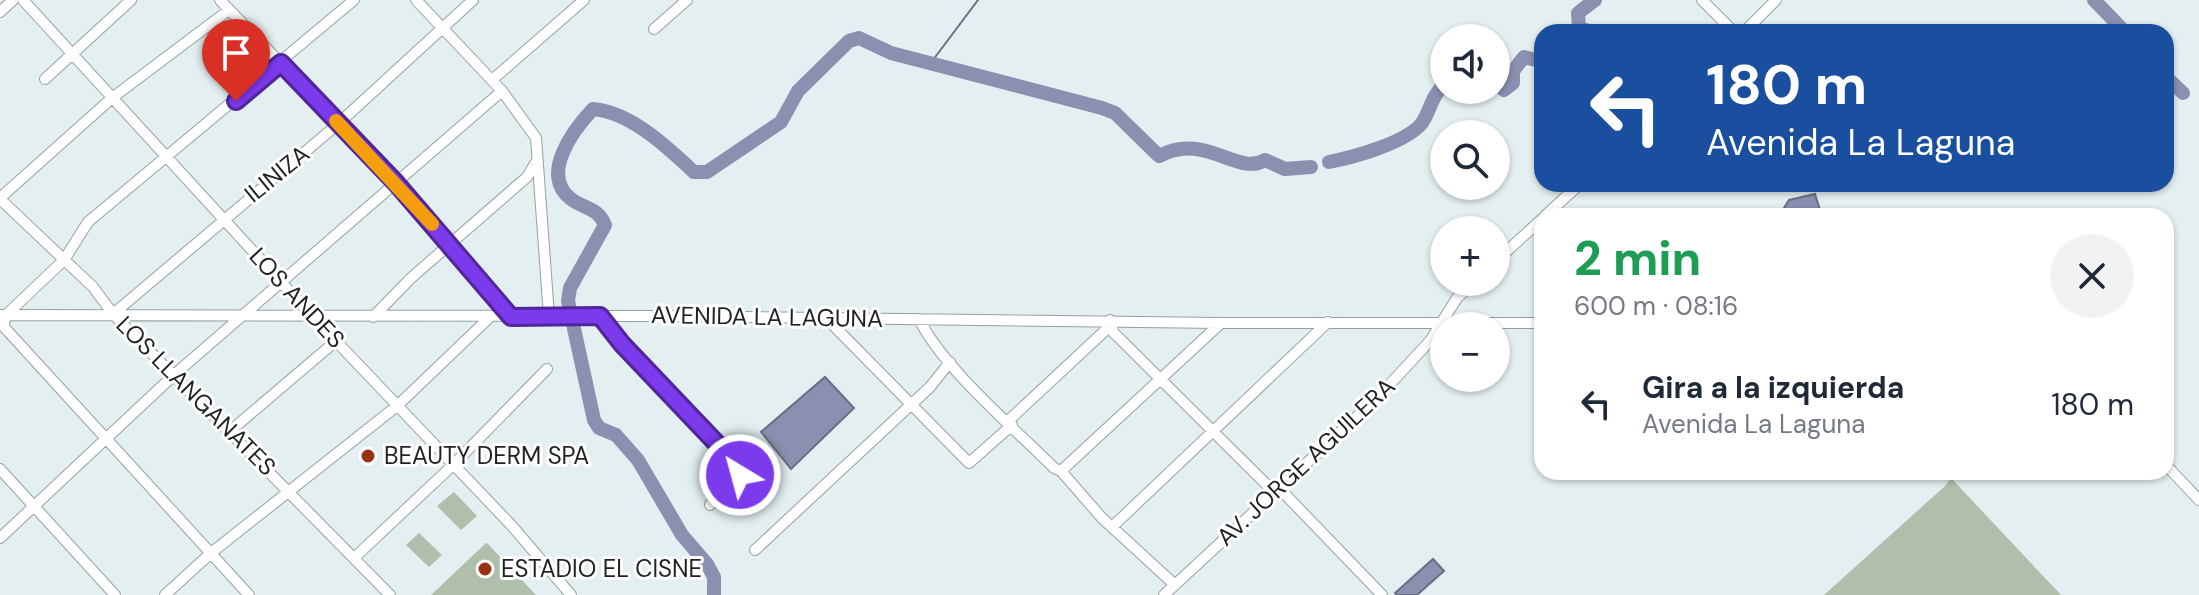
<!DOCTYPE html>
<html lang="es">
<meta charset="utf-8">
<style>
:root{--surface:#fff;--page:#f2f2f3;--text:#1f2937;--muted:#747a83}
body{margin:0;font-family:"DM Sans",sans-serif;background:var(--page);color:var(--text);height:100vh;display:flex;flex-direction:column;font-size:30px;white-space:nowrap}
*{box-sizing:border-box;margin:0}
p{font-size:26px;color:var(--muted)}
.icon{flex:none;width:44px;height:44px;fill:none;stroke:currentColor;stroke-width:2;stroke-linecap:round;stroke-linejoin:round}
.map{position:relative;flex:1;overflow:hidden}
.details{position:absolute;left:1534px;top:208px;width:640px;height:272px;display:flex;flex-direction:column;background:var(--surface);border-radius:24px;box-shadow:0 2px 6px #0004}
.details>*{flex:none}
.hud{position:absolute;left:1534px;top:24px;width:640px;height:168px;border-radius:24px;box-shadow:0 2px 6px #0004;background:#1a4fa0;color:#fff;overflow:hidden}
.controls{position:absolute;left:1430px;top:24px;display:grid;gap:16px}
.controls a{display:grid;place-items:center;width:80px;height:80px;border-radius:50%;background:var(--surface);box-shadow:0 2px 6px #0004;font-size:40px}
.pin{position:absolute;display:grid;place-items:center;width:68px;height:68px;color:#fff;margin:-82px -34px;border-radius:50% 50% 50% 0;rotate:-45deg;box-shadow:0 0 8px #0007}
.pin .icon{rotate:45deg}
.me{position:absolute;width:88px;margin:-44px;rotate:323deg;stroke-linejoin:round;filter:drop-shadow(0 0 6px #0008)}
.turn{display:flex;align-items:center;gap:28px;height:168px;padding:0 40px;font-size:36px}
.turn .icon{width:104px;height:104px;stroke-width:2.5}
.turn b{display:block;font-size:56px;line-height:68px}
.round{display:grid;place-items:center;flex:none;width:84px;height:84px;border-radius:42px;background:var(--page)}
.head{display:flex;align-items:center;justify-content:space-between;height:136px;padding:0 40px}
h1{font-size:48px;font-weight:800;line-height:60px;color:#1e9e55}
ul{padding:0;list-style:none}
li{display:flex;align-items:center;gap:24px;height:120px;padding:0 40px}
li div{flex:1}
li b{display:block;font-size:30px}
li em{font-style:normal}
.map>svg:first-child{display:block}
.green{fill:#afbfac}
.water{fill:#8a90b0;stroke:#6a6f85;stroke-width:2}
.lines{fill:none;stroke-linecap:round;stroke-linejoin:round}
.stream{stroke:#6a6f85;stroke-width:2}
.river{stroke:#8a90b0;stroke-width:14}
.minor-casing{stroke:#96a0a2;stroke-width:12}
.minor{stroke:#fff;stroke-width:10}
.route-casing{stroke:#51269a;stroke-width:20}
.route{stroke:#7c3aed;stroke-width:14}
.slow{stroke:#f59e0b;stroke-width:14}
.poi-dot{fill:#98320e;stroke:#fff;stroke-width:3}
.labels{text-anchor:middle;stroke-width:6;stroke-linejoin:round;paint-order:stroke}
.street-label{font-size:24px;fill:#1e2222;stroke:#fff}
.poi-label{font-size:24px;fill:#1e2222;stroke:#fff;text-anchor:start}
</style>
<div class="map">
<svg width="2199" height="595" viewBox="0 0 2199 595">
<rect width="100%" height="100%" fill="#e4eff1"/>
<path class="green" d="M 1951,478 L 2061,595 L 1824,595 L 1945,486 Z
M 454,492 L 477,516 L 461,530 L 437,506 Z
M 419,533 L 442,555 L 429,567 L 406,545 Z
M 487,543 L 536,595 L 431,595 L 486,543 Z"/>
<path class="water" d="M 1815,194 L 1822,216 L 1785,216 L 1784,208 L 1789,200 Z
M 825,377 L 854,408 L 791,469 L 761,432 Z
M 1433,559 L 1444,571 L 1417,595 L 1397,595 L 1395,593 Z"/>
<g class="lines">
<path class="stream" d="M 930,64 L 978,0"/>
<path class="river" d="M 2094,0 L 2125,32
M 1592,32 L 1579,28 L 1578,13 L 1595,0
M 2166,77 L 2183,93
M 1496,83 L 1504,90 L 1513,83 L 1513,71 L 1524,57 L 1536,60 L 1542,58
M 1329,162 C 1354,157 1406,143 1422,123 C 1431,110 1431,96 1444,85
M 714,595 L 714,577 L 707,564 L 682,535 L 638,460 L 616,435 L 599,428 L 594,420 L 568,301 L 570,288 L 605,225 C 598,207 584,209 571,199 C 539,175 574,129 593,109 C 631,112 668,148 694,172 L 707,172 L 781,122 L 798,91 L 849,41 L 859,38 L 891,53 L 1102,108 L 1115,113 L 1159,156 C 1205,131 1238,177 1265,160 L 1285,169 L 1311,167"/>
<defs>
<path id="minor" d="M 23,0 L 314,318 L 512,526 L 571,595
M 220,0 L 396,183 L 511,317
M 416,0 L 502,91 L 536,138 L 549,316
M 1702,0 L 1734,32
M 0,12 L 13,0
M 654,29 L 687,0
M 1744,32 L 1776,0
M 45,79 L 131,0
M 492,80 L 584,0
M 0,198 L 112,98 L 229,10
M 0,199 L 93,287 L 113,314 L 390,595
M 1545,216 L 1580,184
M 1496,261 L 1542,219
M 113,314 L 338,124 L 473,0
M 0,315 L 669,316 L 1221,323 L 1542,323
M 600,316 L 622,344 L 740,468 L 740,475 L 710,505
M 373,317 L 411,278 L 527,177 L 536,162
M 826,318 L 969,463 L 1012,425
M 919,319 C 943,368 1014,428 1054,468 L 1061,471 L 1102,518 L 1175,585
M 1110,320 L 1113,332 L 1274,492
M 1008,421 L 1110,326
M 229,432 L 336,341
M 2166,465 L 2199,500
M 0,469 L 115,595
M 1061,471 L 1221,323
M 1279,488 L 1382,595
M 1112,527 L 1328,322
M 0,538 L 175,374 L 502,91
M 755,550 L 930,387 L 950,362
M 354,558 L 453,465 L 547,369
M 165,595 L 211,553 L 397,406 L 489,318
M 249,595 L 4,327 L 5,316 L 64,260 L 88,222 L 354,0
M 1164,595 L 1377,398 L 1430,341 L 1457,298 L 1474,282"/>
</defs>
<use href="#minor" class="minor-casing"/>
<use href="#minor" class="minor"/>
</g>
<g class="lines">
<defs>
<path id="route" d="M 236,101 L 281,63 L 396,183 L 511,317 L 600,316 L 622,344 L 740,468 L 740,475"/>
</defs>
<use href="#route" class="route-casing"/>
<use href="#route" class="route"/>
<path class="slow" d="M 336,121 L 432,224"/>
</g>
<g class="poi-dot">
<circle cx="368" cy="456" r="8"/>
<circle cx="485" cy="569" r="8"/>
</g>
<g class="labels">
<g class="street-label">
<text transform="translate(277 174) rotate(-39)" y="8">ILINIZA</text>
<text transform="translate(297 298) rotate(47)" y="8">LOS ANDES</text>
<text transform="translate(767 317) rotate(1)" y="8">AVENIDA LA LAGUNA</text>
<text transform="translate(196 396) rotate(45)" y="8">LOS LLANGANATES</text>
<text transform="translate(1306 462) rotate(-43)" y="8">AV. JORGE AGUILERA</text>
</g>
<g class="poi-label">
<text x="384" y="464">BEAUTY DERM SPA</text>
<text x="501" y="577">ESTADIO EL CISNE</text>
</g>
</g>
</svg>
<div class="controls">
<a><svg class="icon" aria-label="sound" viewBox="0 0 24 24"><path d="M4 9h4l5-4v14l-5-4H4zM17 9q2 3 0 6"/></svg></a>
<a><svg class="icon" aria-label="search" viewBox="0 0 24 24"><circle cx="10" cy="10" r="6"/><path d="M15 15l6 6"/></svg></a>
<a>+</a>
<a>−</a>
</div>
<div class="pin" style="left:236px;top:101px;background:#d93025"><svg class="icon" aria-label="arrive" viewBox="0 0 24 24"><path d="M6 21V4h12l-3 4 3 4H6"/></svg></div>
<svg class="me" style="left:740px;top:475px" viewBox="-20 -20 40 40"><circle r="17" fill="#7c3aed" stroke="#fff" stroke-width="3"/><path d="M0-11L8 9 0 5-8 9z" fill="#fff"/></svg>
<div class="hud">
<div class="turn"><svg class="icon" aria-label="left" viewBox="0 0 24 24"><path d="M17 20v-9H6M10 6l-5 5 5 5"/></svg><div><b>180 m</b>Avenida La Laguna</div></div>
</div>
<section class="details">
<div class="head"><div><h1>2 min</h1><p>600 m · 08:16</p></div><a class="round"><svg class="icon" aria-label="close" viewBox="0 0 24 24"><path d="M6 6l12 12M18 6L6 18"/></svg></a></div>
<ul>
<li><svg class="icon" aria-label="left" viewBox="0 0 24 24"><path d="M17 20v-9H6M10 6l-5 5 5 5"/></svg><div><b>Gira a la izquierda</b><p>Avenida La Laguna</p></div><em>180 m</em></li>
</ul>
</section>
</div>
